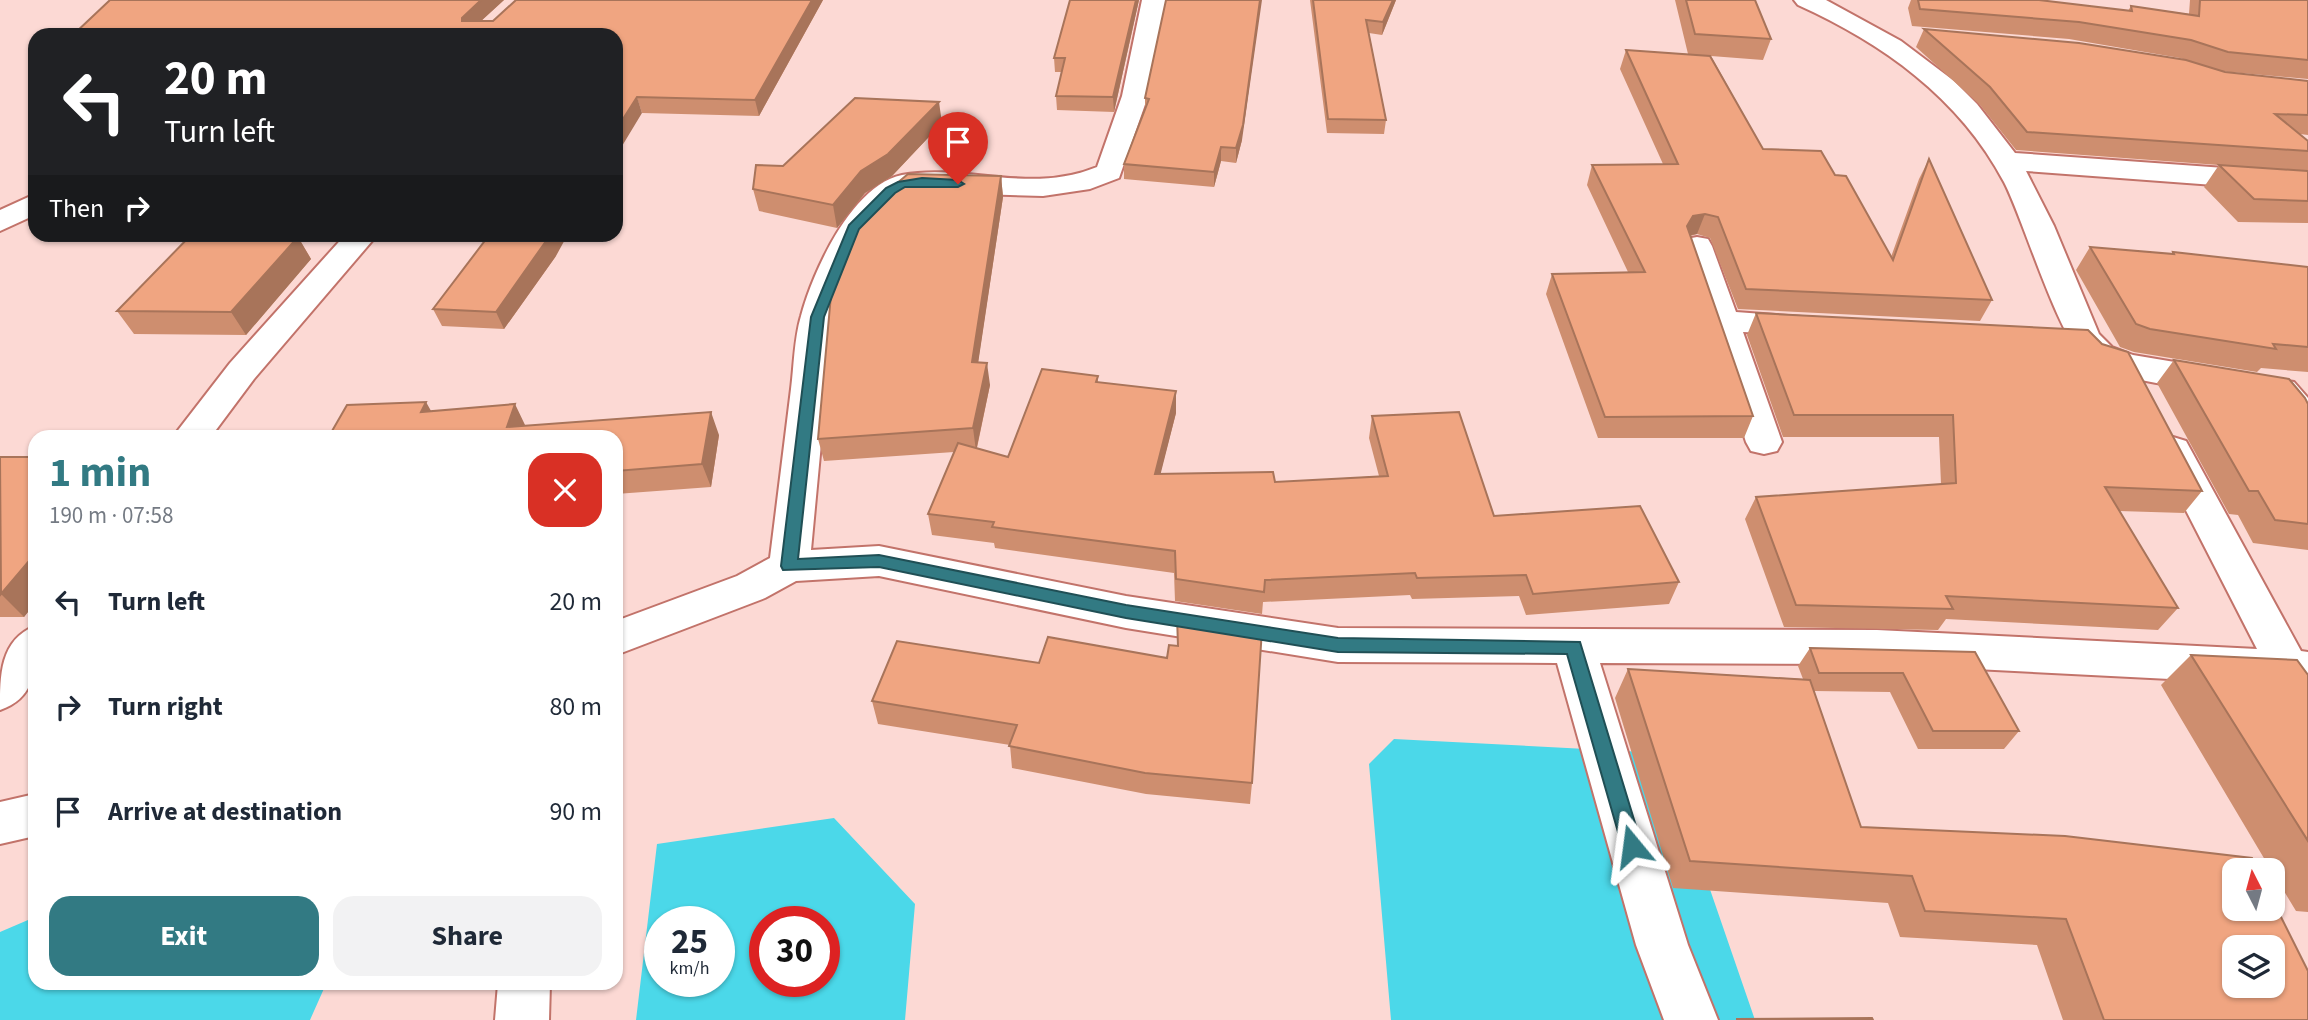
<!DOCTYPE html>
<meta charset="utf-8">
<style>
:root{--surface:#fff;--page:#f2f2f3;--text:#1f2937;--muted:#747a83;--accent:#327a83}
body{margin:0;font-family:"Source Sans 3",sans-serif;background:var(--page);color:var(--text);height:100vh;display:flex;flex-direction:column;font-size:26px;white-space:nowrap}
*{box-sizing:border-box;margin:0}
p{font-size:23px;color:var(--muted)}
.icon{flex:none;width:38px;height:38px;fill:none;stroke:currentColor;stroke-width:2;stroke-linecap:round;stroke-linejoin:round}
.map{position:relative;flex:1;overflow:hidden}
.sheet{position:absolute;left:28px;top:430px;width:595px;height:560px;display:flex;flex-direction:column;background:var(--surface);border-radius:21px;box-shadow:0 2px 5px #0004}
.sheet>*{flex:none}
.top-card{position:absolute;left:28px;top:28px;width:595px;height:214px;border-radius:21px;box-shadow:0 2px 5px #0004;background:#202124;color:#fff;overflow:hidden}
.needle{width:46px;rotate:354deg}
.controls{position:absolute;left:2222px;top:858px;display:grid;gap:14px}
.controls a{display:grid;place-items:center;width:63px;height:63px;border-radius:14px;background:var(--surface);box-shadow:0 2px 5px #0004;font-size:35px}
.speed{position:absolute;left:644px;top:906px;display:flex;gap:14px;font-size:35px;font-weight:700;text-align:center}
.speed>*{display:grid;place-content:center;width:91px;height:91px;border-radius:50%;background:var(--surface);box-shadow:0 2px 5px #0004;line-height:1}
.speed small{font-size:18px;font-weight:400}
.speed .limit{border:10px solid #d22;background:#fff;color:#111}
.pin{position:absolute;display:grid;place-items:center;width:60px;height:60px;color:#fff;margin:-72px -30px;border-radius:50% 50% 50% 0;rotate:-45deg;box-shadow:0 0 7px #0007}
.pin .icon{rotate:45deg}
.me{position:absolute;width:77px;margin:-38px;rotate:344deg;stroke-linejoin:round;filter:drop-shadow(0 0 5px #0008)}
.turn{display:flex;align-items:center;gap:24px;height:147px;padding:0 21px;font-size:32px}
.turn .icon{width:91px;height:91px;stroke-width:2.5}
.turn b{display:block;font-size:49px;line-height:60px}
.then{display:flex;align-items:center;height:66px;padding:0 21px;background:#0003;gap:14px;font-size:26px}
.round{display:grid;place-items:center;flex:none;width:74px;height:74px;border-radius:21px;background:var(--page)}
.summary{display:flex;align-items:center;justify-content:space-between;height:119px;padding:0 21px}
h1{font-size:42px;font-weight:700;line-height:52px;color:var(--accent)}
.button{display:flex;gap:14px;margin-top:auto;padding:14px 21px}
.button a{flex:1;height:80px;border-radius:21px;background:var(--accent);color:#fff;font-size:28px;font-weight:700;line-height:80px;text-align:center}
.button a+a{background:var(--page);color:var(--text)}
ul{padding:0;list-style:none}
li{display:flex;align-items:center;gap:21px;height:105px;padding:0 21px}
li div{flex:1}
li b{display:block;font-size:26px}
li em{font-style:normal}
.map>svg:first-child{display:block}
.water{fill:#4bd8e9;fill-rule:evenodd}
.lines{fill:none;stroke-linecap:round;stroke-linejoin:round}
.minor-casing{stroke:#c2736a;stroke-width:4}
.minor{fill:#fff;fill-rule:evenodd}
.wall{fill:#ce8e6f}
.shaded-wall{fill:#a8745a}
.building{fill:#f0a581;stroke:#a8745a;stroke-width:2;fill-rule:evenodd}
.route{fill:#327a83;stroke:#204f55;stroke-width:2}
</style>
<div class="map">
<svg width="2308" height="1020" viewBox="0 0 2308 1020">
<rect width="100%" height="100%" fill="#fcd9d4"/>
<path class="water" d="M 1394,739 L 1663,753 L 1755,1020 L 1391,1020 L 1369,764 Z
M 834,818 L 915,904 L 905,1020 L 636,1020 L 657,844 ZM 660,922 L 719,922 L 719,982 L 660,982 ZM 765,922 L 824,922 L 824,982 L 765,982 Z
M 35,917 L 35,984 L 326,984 L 310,1020 L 0,1020 L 0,932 Z"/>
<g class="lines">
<defs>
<path id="minor" d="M 1142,0 L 1166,0 L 1148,96 L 1119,178 L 1090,189 L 1043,196 L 910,192 L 867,230 L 833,316 L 811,550 L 879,546 L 1126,596 L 1338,628 L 1877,630 L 2257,649 L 2155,450 L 2160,441 L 2173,437 L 2186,441 L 2301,651 L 2308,652 L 2308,686 L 1877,664 L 1600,663 L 1688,945 L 1718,1020 L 1664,1020 L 1636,945 L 1557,663 L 1338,662 L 1126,628 L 879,576 L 796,581 L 765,598 L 616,655 L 616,621 L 737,576 L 770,558 C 777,502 784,446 791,389 C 794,366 794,339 801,316 C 813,271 852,185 902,175 C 966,163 1029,195 1097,167 L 1122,96 Z
M 1794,0 L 1826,0 L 1901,41 L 1954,81 L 1977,104 L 2015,153 L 2308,174 L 2308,192 L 2026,171 L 2054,226 L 2099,334 L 2112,347 L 2133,355 L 2294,382 L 2308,398 L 2308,433 L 2295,430 L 2271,400 C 2227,392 2123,384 2089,363 C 2060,345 2024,220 2004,182 C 1959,97 1882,43 1798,5 Z
M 35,194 L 35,215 L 0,231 L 0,210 Z
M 346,234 L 378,234 L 254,379 L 210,438 L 172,438 L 230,363 Z
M 1697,237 L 1708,239 L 1712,246 L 1736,312 L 1816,318 L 1821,325 L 1816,332 L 1804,335 L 1743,332 L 1782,442 L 1777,451 L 1764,454 L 1751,451 L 1746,442 L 1682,246 L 1686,239 Z
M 35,626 C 35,662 40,696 0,710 C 0,675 0,640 35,626 Z
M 35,794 L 35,836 L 0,844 L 0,802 Z
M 498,984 L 550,984 L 549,1020 L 495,1020 Z"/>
</defs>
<use href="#minor" class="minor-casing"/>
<use href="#minor" class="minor"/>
</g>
<path class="wall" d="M 110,0 L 504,0 L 481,21 L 493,21 L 823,0 L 759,116 L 642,113 L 616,35 L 75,35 L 74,34 Z
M 1070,0 L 1139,0 L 1114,112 L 1057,110 L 1056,96 L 1062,72 L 1055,72 L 1054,58 Z
M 1166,0 L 1242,140 L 1236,163 L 1221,161 L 1214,187 L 1124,179 L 1124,164 L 1145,109 L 1145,98 Z
M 1310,0 L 1396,0 L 1382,35 L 1369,33 L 1386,120 L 1384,134 L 1327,133 Z
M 1675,0 L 1755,0 L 1771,39 L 1763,60 L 1711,56 L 1763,149 L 1835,175 L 1891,257 L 1919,179 L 1929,159 L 1992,300 L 1980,321 L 1738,309 L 1710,238 L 1697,234 L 1690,236 L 1753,416 L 1744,438 L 1598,438 L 1546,294 L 1552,274 L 1628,272 L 1587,185 L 1592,165 L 1663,164 L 1620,69 L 1626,50 L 1688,54 Z
M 1911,0 L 2039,0 L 2128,11 L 2131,6 L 2189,14 L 2190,0 L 2308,0 L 2308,79 L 2219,71 L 2225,72 L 2308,81 L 2308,135 L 2300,134 L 2308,141 L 2308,223 L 2238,222 L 2204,187 L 2219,165 L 2016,150 L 1980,105 L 1916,47 L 1924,29 L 2194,63 L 2180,58 L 2069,39 L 1912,26 L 1908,8 Z
M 942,123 L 892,176 L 865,193 L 837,228 L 759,211 L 753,189 L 783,166 Z
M 1001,176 L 1003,197 L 978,362 L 990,385 L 977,448 L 1008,457 L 1098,376 L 1098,383 L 1176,413 L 1160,474 L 1275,482 L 1379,476 L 1369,438 L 1372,416 L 1494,516 L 1679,582 L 1669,604 L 1526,615 L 1519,596 L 1412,599 L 1410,595 L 1263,602 L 1262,614 L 1175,601 L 1174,573 L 995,548 L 994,543 L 932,535 L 928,514 L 954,452 L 824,461 L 818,439 Z
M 298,237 L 311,259 L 246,335 L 134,334 L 117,311 Z
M 2090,247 L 2172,254 L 2173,252 L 2308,267 L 2308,372 L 2261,368 L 2257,372 L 2134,352 L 2120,347 L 2076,270 Z
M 556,256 L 504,329 L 442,326 L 433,309 Z
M 1756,313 L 2202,491 L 2184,513 L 2119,511 L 2178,608 L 2158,630 L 1946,619 L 1938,630 L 1784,627 L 1745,519 L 1756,497 L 1941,484 L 1939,437 L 1783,437 L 1747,335 Z
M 2174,360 L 2308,404 L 2308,550 L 2253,543 L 2238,515 L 2229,514 L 2157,383 Z
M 431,411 L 526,426 L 719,435 L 711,487 L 616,494 L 616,438 L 328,438 Z
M 0,457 L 35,457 L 35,603 L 24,617 L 0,617 Z
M 1177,616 L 1252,783 L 1250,804 L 1146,794 L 1012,768 L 1010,745 L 878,724 L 872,701 L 1039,663 L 1167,658 L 1177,646 Z
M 1810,648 L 1975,652 L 2019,731 L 2004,749 L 1918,749 L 1890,692 L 1814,691 L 1861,827 L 2308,1020 L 2063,1020 L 2037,945 L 1900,937 L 1888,903 L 1673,888 L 1615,698 L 1628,669 L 1803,679 L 1798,666 Z
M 2191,655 L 2308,675 L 2308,912 L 2296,911 L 2273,873 L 2273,870 L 2271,870 L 2161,685 Z"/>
<path class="shaded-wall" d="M 481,0 L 504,0 L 468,33 L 462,21 L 462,18 Z
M 812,0 L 823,0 L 759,116 L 755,100 Z
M 1136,0 L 1139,0 L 1114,112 L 1113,97 Z
M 1260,0 L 1262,0 L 1242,140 L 1236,163 L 1236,148 Z
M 1393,0 L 1396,0 L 1382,35 L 1383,22 Z
M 637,97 L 642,113 L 616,156 L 616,130 Z
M 939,102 L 942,123 L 892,176 L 865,193 L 837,228 L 833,205 L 861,171 Z
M 1221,147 L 1221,161 L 1214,187 L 1214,172 Z
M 1001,176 L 1003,197 L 975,384 L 972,362 Z
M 1705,214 L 1697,234 L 1686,236 L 1687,226 L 1693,216 Z
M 551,234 L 568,234 L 556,256 L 504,329 L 496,312 Z
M 298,237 L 311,259 L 246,335 L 231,312 Z
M 987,363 L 990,385 L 976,451 L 973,428 Z
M 1176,391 L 1176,413 L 1155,496 L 1155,474 Z
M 426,402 L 439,425 L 421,412 Z
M 515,404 L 526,427 L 507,427 Z
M 711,412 L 719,435 L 711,487 L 702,464 Z
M 35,554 L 35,603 L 24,617 L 1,594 Z"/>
<path class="building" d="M 110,0 L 481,0 L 462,18 L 462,21 L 493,21 L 516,0 L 812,0 L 755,100 L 637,97 L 616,130 L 616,35 L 322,35 L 329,30 L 74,34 Z
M 1070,0 L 1136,0 L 1113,97 L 1056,96 L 1065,58 L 1054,58 Z
M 1166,0 L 1260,0 L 1243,125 L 1236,148 L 1221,147 L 1214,172 L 1124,164 L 1149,99 L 1145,98 Z
M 1313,0 L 1393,0 L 1383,22 L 1366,20 L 1386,120 L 1328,119 Z
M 1686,0 L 1755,0 L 1771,39 L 1695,34 Z
M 1918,0 L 2039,0 L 2132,11 L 2131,6 L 2199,16 L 2200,0 L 2308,0 L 2308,60 L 2228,52 L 2191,40 L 2079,22 L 1920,9 Z
M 1924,29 L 2079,43 L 2186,60 L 2225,72 L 2308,81 L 2308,115 L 2275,114 L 2308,141 L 2308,151 L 2027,132 L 1990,87 Z
M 1626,50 L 1710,56 L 1763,149 L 1821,151 L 1835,175 L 1846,176 L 1893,260 L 1929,159 L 1992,300 L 1746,289 L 1718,217 L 1705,214 L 1693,216 L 1687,226 L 1753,416 L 1605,417 L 1552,274 L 1645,272 L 1592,165 L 1678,164 Z
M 855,98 L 939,102 L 888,154 L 861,171 L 833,205 L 753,189 L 756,165 L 783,166 Z
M 2219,165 L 2308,171 L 2308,201 L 2254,199 Z
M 908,174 L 1001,176 L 972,362 L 987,363 L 973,428 L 818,439 L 831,295 L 865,210 Z
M 192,234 L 298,237 L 231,312 L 117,311 Z
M 490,234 L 551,234 L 496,312 L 433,309 Z
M 2090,247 L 2174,254 L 2173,252 L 2308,267 L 2308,347 L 2273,344 L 2276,349 L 2150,329 L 2136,324 Z
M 1756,313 L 2088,330 L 2102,344 L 2128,352 L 2202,491 L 2105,487 L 2178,608 L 1946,596 L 1953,609 L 1796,605 L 1756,497 L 1956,483 L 1953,415 L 1794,415 Z
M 2174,360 L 2289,379 L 2305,398 L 2308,404 L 2308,524 L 2275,520 L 2258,491 L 2249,491 Z
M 1042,369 L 1098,376 L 1096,382 L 1176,391 L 1155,474 L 1273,472 L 1275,482 L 1388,476 L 1372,416 L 1459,412 L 1494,516 L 1640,506 L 1679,582 L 1533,594 L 1526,575 L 1417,578 L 1415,573 L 1265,580 L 1264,592 L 1176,579 L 1175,551 L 992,527 L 994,522 L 928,514 L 958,443 L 1008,457 Z
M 426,402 L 421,412 L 515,404 L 507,427 L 711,412 L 702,464 L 616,471 L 616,438 L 328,438 L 347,405 Z
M 0,457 L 35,457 L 35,554 L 1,594 Z
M 1177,616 L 1262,629 L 1252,783 L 1145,773 L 1009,746 L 1017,725 L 872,701 L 897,641 L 1039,663 L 1048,637 L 1167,658 L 1169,645 L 1178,646 Z
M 1810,648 L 1975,652 L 2019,731 L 1933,731 L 1903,673 L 1819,673 Z
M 2191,655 L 2297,660 L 2308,675 L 2308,841 Z
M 1628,669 L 1810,680 L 1861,827 L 2065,836 L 2252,858 L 2258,870 L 2235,870 L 2235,908 L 2273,908 L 2273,901 L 2308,971 L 2308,1020 L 2104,1020 L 2066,919 L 1925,911 L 1912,876 L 1690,861 ZM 2235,947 L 2273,947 L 2273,985 L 2235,985 Z
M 1872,1018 L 1873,1020 L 1737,1020 L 1737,1019 Z"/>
<path class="route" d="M 922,178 L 958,180 L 964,184 L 958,187 L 905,187 L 895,193 L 859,229 L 824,317 L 798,559 L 879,555 L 1126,605 L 1338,638 L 1580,642 L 1642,846 L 1639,852 L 1632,855 L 1625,852 L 1622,846 L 1567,654 L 1338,652 L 1126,618 L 879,567 L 783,570 L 781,566 L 811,317 L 849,225 L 886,188 L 898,182 Z"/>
</svg>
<div class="controls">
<a><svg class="needle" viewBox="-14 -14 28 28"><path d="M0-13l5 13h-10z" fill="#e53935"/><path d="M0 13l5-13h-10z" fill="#747a83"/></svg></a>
<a><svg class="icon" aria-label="layers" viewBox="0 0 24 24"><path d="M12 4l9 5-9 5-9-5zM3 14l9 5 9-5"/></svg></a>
</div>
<div class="speed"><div>25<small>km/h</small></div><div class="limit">30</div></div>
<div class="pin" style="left:958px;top:184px;background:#d93025"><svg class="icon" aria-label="arrive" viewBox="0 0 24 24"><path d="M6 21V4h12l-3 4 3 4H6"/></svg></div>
<svg class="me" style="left:1632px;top:846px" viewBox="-20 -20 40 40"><path d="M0-17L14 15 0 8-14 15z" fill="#327a83" stroke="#fff" stroke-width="4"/></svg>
<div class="top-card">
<div class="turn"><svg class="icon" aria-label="left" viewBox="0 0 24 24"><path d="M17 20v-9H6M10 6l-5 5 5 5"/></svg><div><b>20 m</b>Turn left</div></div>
<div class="then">Then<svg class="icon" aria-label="right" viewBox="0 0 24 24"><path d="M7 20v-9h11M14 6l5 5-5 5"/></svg></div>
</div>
<section class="sheet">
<div class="summary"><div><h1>1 min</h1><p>190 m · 07:58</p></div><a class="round" style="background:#d93025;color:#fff"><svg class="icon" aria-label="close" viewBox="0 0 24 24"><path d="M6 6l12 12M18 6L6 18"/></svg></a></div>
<ul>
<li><svg class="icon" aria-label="left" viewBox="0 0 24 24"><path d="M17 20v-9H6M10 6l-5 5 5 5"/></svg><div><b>Turn left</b></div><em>20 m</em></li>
<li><svg class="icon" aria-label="right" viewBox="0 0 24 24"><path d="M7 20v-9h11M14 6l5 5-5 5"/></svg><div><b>Turn right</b></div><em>80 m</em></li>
<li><svg class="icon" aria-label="arrive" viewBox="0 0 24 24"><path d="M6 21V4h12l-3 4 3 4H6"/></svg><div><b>Arrive at destination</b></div><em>90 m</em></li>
</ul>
<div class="button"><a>Exit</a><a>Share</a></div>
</section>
</div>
